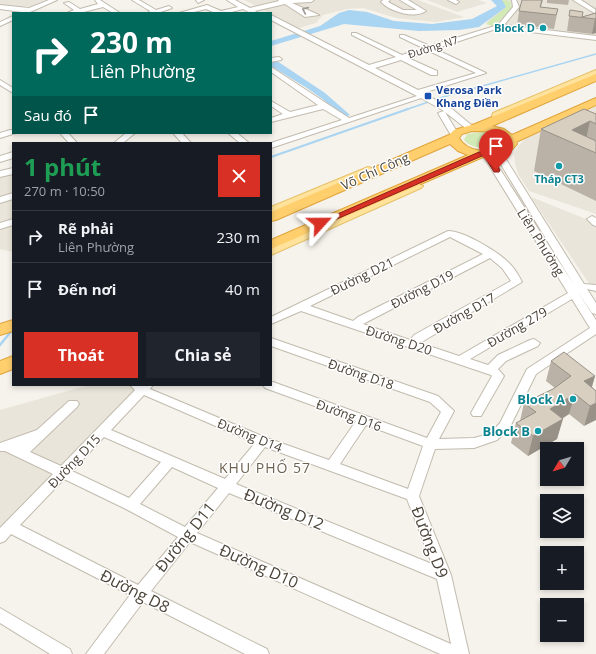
<!DOCTYPE html>
<html lang="vi">
<meta charset="utf-8">
<style>
:root{--surface:#171b24;--page:#20242c;--text:#f1f3f6;--muted:#9ea1a6;--line:#363941;--accent:#d93025}
body{margin:0;font-family:"Open Sans",sans-serif;background:var(--page);color:var(--text);height:100vh;display:flex;flex-direction:column;font-size:15px;white-space:nowrap}
*{box-sizing:border-box;margin:0}
p{font-size:13px;color:var(--muted)}
.icon{flex:none;width:22px;height:22px;fill:none;stroke:currentColor;stroke-width:2;stroke-linecap:round;stroke-linejoin:round}
.map{position:relative;flex:1;overflow:hidden}
.drawer{position:absolute;left:12px;top:142px;width:260px;height:244px;display:flex;flex-direction:column;background:var(--surface);border-radius:0px;box-shadow:0 2px 6px #0003}
.drawer>*{flex:none}
.top-card{position:absolute;left:12px;top:12px;width:260px;height:122px;border-radius:0px;box-shadow:0 2px 6px #0003;background:#00695c;color:#fff;overflow:hidden}
.needle{width:26px;rotate:232deg}
.tools{position:absolute;left:540px;top:442px;display:grid;gap:8px}
.tools a{display:grid;place-items:center;width:44px;height:44px;border-radius:0px;background:var(--surface);box-shadow:0 2px 6px #0003;font-size:20px}
.pin{position:absolute;display:grid;place-items:center;width:34px;height:34px;color:#fff;margin:-41px -17px;border-radius:50% 50% 50% 0;rotate:-45deg;box-shadow:0 0 4px #0007}
.pin .icon{rotate:45deg}
.me{position:absolute;width:44px;margin:-22px;rotate:66deg;stroke-linejoin:round;filter:drop-shadow(0 0 3px #0008)}
.turn{display:flex;align-items:center;gap:14px;height:84px;padding:0 12px;font-size:18px}
.turn .icon{width:52px;height:52px;stroke-width:2.5}
.turn b{display:block;font-size:28px;line-height:34px}
.then{display:flex;align-items:center;height:38px;padding:0 12px;background:#0003;gap:8px;font-size:15px}
.round{display:grid;place-items:center;flex:none;width:42px;height:42px;border-radius:0px;background:var(--page)}
.overview{display:flex;align-items:center;justify-content:space-between;height:68px;padding:0 12px}
h1{font-size:24px;font-weight:700;line-height:30px;color:#1e9e55}
.cta{display:flex;gap:8px;margin-top:auto;padding:8px 12px}
.cta a{flex:1;height:46px;border-radius:0px;background:var(--accent);color:#fff;font-size:16px;font-weight:700;line-height:46px;text-align:center}
.cta a+a{background:var(--page);color:var(--text)}
ul{padding:0;list-style:none}
li{display:flex;align-items:center;gap:12px;height:52px;padding:0 12px;border-top:1px solid var(--line)}
li div{flex:1}
li b{display:block;font-size:15px}
li em{font-style:normal}
.map>svg:first-child{display:block}
.residential{fill:#eae5da}
.green{fill:#d2eab5}
.water{fill:#a9d4f2}
.lines{fill:none;stroke-linecap:round;stroke-linejoin:round}
.stream-far2{stroke:#a9d4f2;stroke-width:1.5}
.stream-far1{stroke:#a9d4f2;stroke-width:2}
.stream{stroke:#a9d4f2;stroke-width:2.5}
.minor-casing{stroke:#c2bbae;stroke-width:2}
.major-casing{stroke:#e6c16a;stroke-width:2}
.highway-casing{stroke:#e0a43c;stroke-width:2}
.minor{fill:#fff;fill-rule:evenodd}
.major{fill:#ffe39c;fill-rule:evenodd}
.highway{fill:#ffcf6e;fill-rule:evenodd}
.wall{fill:#bab2a6}
.shaded-wall{fill:#979187}
.building{fill:#d8cfc1;stroke:#979187}
.oneway{stroke:#9c9892}
.route{fill:#d93025;stroke:#8d1f18}
.culture-dot{fill:#0f9aa8;stroke:#fff;stroke-width:1.5}
.transit-dot{fill:#1a4fb4;stroke:#fff;stroke-width:1.5}
.labels{text-anchor:middle;stroke-width:3;stroke-linejoin:round;paint-order:stroke}
.far-culture-label{font-size:11px;font-weight:bold;fill:#0d838f;stroke:#fff;text-anchor:end}
.far-street-label{font-size:11px;fill:#4b4439;stroke:#fff}
.far-transit-label{font-size:11px;font-weight:bold;fill:#164399;stroke:#fff;text-anchor:start}
.street-label{font-size:13px;fill:#4b4439;stroke:#fff}
.culture-label{font-size:13px;font-weight:bold;fill:#0d838f;stroke:#fff;text-anchor:end}
.neighbourhood-label{font-size:14px;letter-spacing:1px;fill:#6e6250;stroke:#fff}
.near-street-label{font-size:16px;fill:#4b4439;stroke:#fff}
</style>
<div class="map">
<svg width="596" height="654" viewBox="0 0 596 654">
<rect width="100%" height="100%" fill="#f6f3ec"/>
<path class="residential" d="M 0,0 L 45,0 L 31,6 L 19,6 L 0,5 Z
M 244,0 L 418,0 L 464,17 L 436,22 L 396,18 L 363,8 L 347,9 L 323,15 L 316,23 L 299,28 Z
M 427,0 L 479,0 L 487,3 L 457,12 Z
M 502,0 L 596,0 L 596,39 L 500,29 L 486,24 Z
M 596,106 L 596,214 L 529,191 L 518,174 L 515,163 L 514,154 L 518,146 L 526,138 Z
M 13,169 L 13,252 L 0,249 L 0,173 Z
M 531,197 L 596,223 L 596,294 Z
M 89,385 L 149,385 L 0,534 L 0,410 Z"/>
<path class="green" d="M 502,0 L 510,1 L 512,8 L 496,24 L 499,28 L 486,24 L 506,7 Z
M 482,132 L 496,136 L 500,141 L 499,143 C 490,151 471,149 464,140 L 467,134 Z"/>
<path class="water" d="M 491,0 L 502,0 L 506,7 L 479,27 L 459,30 L 419,31 L 344,24 L 271,46 L 271,41 L 320,26 L 339,13 L 349,10 L 367,12 L 394,21 L 432,24 L 472,19 L 497,6 Z
M 271,57 L 325,93 L 350,115 L 345,117 L 335,112 L 324,100 L 307,88 L 271,66 Z"/>
<g class="lines">
<path class="stream-far2" d="M 405,110 L 443,97 L 596,54"/>
<path class="stream-far1" d="M 271,157 L 408,109"/>
<path class="stream" d="M 0,345 L 13,329"/>
<defs>
<path id="minor" d="M 49,0 L 57,0 L 28,13 L 0,9 L 0,5 L 29,8 Z
M 95,0 L 100,0 L 120,13 L 113,13 L 103,7 L 80,13 L 67,13 L 74,10 L 64,3 L 69,2 L 80,9 L 98,4 Z
M 132,0 L 139,0 L 156,10 L 169,6 L 172,8 L 158,13 L 148,13 L 150,11 Z
M 196,0 L 204,0 L 198,3 Z
M 227,0 L 235,0 L 250,8 L 279,1 L 278,0 L 314,0 L 311,2 L 292,3 L 319,15 L 305,17 L 285,4 L 255,11 L 258,13 L 250,13 L 243,9 L 228,13 L 215,13 L 206,9 L 190,13 L 179,13 L 207,5 L 221,11 L 238,7 Z
M 383,0 L 390,0 L 388,2 L 403,10 L 417,10 L 400,0 L 408,0 L 426,11 C 414,19 391,12 381,2 Z
M 448,0 L 456,0 L 459,2 L 456,4 Z
M 512,0 L 516,0 L 519,7 L 504,25 L 596,36 L 596,40 L 505,29 L 502,27 L 435,49 L 486,73 L 423,93 L 452,109 L 475,128 L 468,130 L 445,112 L 459,135 L 458,137 L 452,137 L 438,113 L 444,111 L 421,98 L 271,148 L 271,143 L 342,120 L 323,109 L 271,122 L 271,118 L 283,114 L 271,106 L 271,101 L 290,112 L 318,105 L 271,72 L 271,67 L 349,118 L 417,96 L 271,20 L 271,15 L 369,65 L 396,57 L 352,35 L 352,33 L 356,33 L 402,55 L 423,48 L 400,37 L 400,35 L 404,35 L 430,46 L 498,25 L 513,7 ZM 429,51 L 476,73 L 418,90 L 375,68 L 401,60 L 431,75 L 437,75 L 437,71 L 408,58 Z
M 573,0 L 581,0 L 596,10 L 596,14 Z
M 13,16 L 13,20 L 0,26 L 0,22 Z
M 279,57 L 282,59 L 281,60 L 271,62 L 271,58 Z
M 0,80 L 13,88 L 13,93 L 0,85 Z
M 10,130 L 13,130 L 13,133 L 16,133 L 0,138 L 0,133 Z
M 60,133 L 68,133 L 77,143 L 69,143 Z
M 126,133 L 135,133 L 123,143 L 114,143 Z
M 173,133 L 182,133 L 191,143 L 182,143 Z
M 228,133 L 237,133 L 249,143 L 240,143 Z
M 498,150 L 502,153 L 584,284 L 596,285 L 596,291 L 587,289 L 596,303 L 596,314 L 592,313 L 577,291 L 596,320 L 596,334 L 536,374 L 509,429 L 497,440 L 474,448 L 435,449 L 419,496 L 451,575 L 469,654 L 440,654 L 190,542 L 151,591 L 267,649 L 269,654 L 245,654 L 143,602 L 104,654 L 86,654 L 130,595 L 11,534 L 5,541 L 0,543 L 0,528 L 53,474 L 5,451 L 0,451 L 0,443 L 37,430 L 69,401 L 77,401 L 79,404 L 77,407 L 30,452 L 61,466 L 135,390 L 130,385 L 153,385 L 150,389 L 267,438 L 329,460 L 356,421 L 265,388 L 263,385 L 271,385 L 271,382 L 273,382 L 427,438 L 441,412 L 430,402 L 271,346 L 271,338 L 438,396 L 454,411 L 439,439 L 474,438 L 489,434 L 500,423 L 527,369 L 590,328 L 572,299 L 470,359 L 488,365 L 498,355 L 530,340 L 534,339 L 540,343 L 538,346 L 506,361 L 498,369 L 504,376 L 481,416 L 473,416 L 471,413 L 492,376 L 491,375 L 301,311 L 271,324 L 271,317 L 448,231 C 464,231 499,252 510,264 C 515,269 519,276 522,282 L 420,343 L 459,356 L 568,293 L 482,154 L 483,152 L 489,152 L 574,285 L 494,153 ZM 450,237 L 483,254 L 358,317 L 353,321 L 310,306 ZM 490,258 L 502,268 L 511,281 L 414,335 L 410,340 L 363,324 ZM 144,395 L 255,443 L 225,479 L 111,430 ZM 366,425 L 423,446 L 408,489 L 340,464 ZM 104,437 L 161,462 L 129,498 L 72,471 ZM 265,447 L 407,499 L 432,564 L 236,484 ZM 172,467 L 218,488 L 185,527 L 140,504 ZM 64,479 L 126,509 L 178,537 L 138,585 L 20,525 ZM 229,493 L 437,579 L 451,644 L 197,533 Z
M 13,152 L 13,158 L 0,162 L 0,156 Z
M 13,168 L 13,174 L 0,177 L 0,171 Z
M 13,193 L 13,199 L 0,203 L 0,197 Z
M 592,216 L 596,218 L 596,226 L 593,225 L 587,219 Z
M 13,219 L 13,225 L 0,229 L 0,223 Z
M 0,608 L 70,649 L 72,654 L 50,654 L 0,623 Z"/>
<path id="major" d="M 596,70 L 596,76 L 502,117 L 500,122 L 496,123 L 491,120 L 493,113 Z
M 368,167 L 372,168 L 373,170 L 372,172 L 271,215 L 271,207 Z
M 417,183 L 423,186 L 421,188 L 271,255 L 271,246 Z"/>
<path id="highway" d="M 596,74 L 596,81 L 492,126 L 504,129 L 512,135 L 596,98 L 596,105 L 516,142 L 517,144 C 509,155 496,158 483,157 L 271,249 L 271,240 L 468,155 L 458,151 L 450,144 L 276,220 L 271,221 L 271,212 L 449,135 L 454,130 L 475,124 ZM 472,131 C 484,131 500,131 505,143 C 494,155 467,153 459,138 L 462,134 Z
M 13,320 L 13,331 L 0,335 L 0,324 Z
M 13,356 L 13,369 L 0,374 L 0,361 Z"/>
</defs>
<use href="#minor" class="minor-casing"/>
<use href="#major" class="major-casing"/>
<use href="#highway" class="highway-casing"/>
<use href="#minor" class="minor"/>
<use href="#major" class="major"/>
<use href="#highway" class="highway"/>
</g>
<path class="wall" d="M 543,0 L 541,7 L 558,9 L 554,29 L 517,25 L 519,11 Z
M 547,0 L 569,0 L 568,5 L 547,3 Z
M 596,6 L 596,33 L 592,34 L 567,31 L 570,10 L 582,17 L 595,13 Z
M 596,114 L 596,201 L 534,171 L 541,129 Z
M 551,361 L 595,376 L 592,387 L 596,391 L 584,426 L 569,414 L 562,419 L 557,439 L 528,456 L 511,443 L 516,423 L 520,421 L 524,403 L 555,388 L 546,381 Z"/>
<path class="shaded-wall" d="M 595,19 L 596,19 L 596,33 L 592,34 Z
M 590,121 L 584,148 L 572,130 Z
M 595,376 L 589,396 L 584,381 Z
M 575,394 L 569,414 L 545,429 L 550,409 Z
M 596,403 L 596,420 L 584,426 L 590,406 Z
M 563,419 L 557,439 L 528,456 L 533,436 Z"/>
<path class="building" d="M 522,0 L 542,0 L 540,7 L 558,9 L 556,15 L 519,11 Z
M 570,10 L 583,12 L 582,17 L 596,13 L 596,19 L 569,16 Z
M 584,109 L 596,114 L 596,124 L 590,121 L 572,130 L 596,141 L 596,153 L 541,129 Z
M 564,352 L 595,376 L 584,381 L 596,391 L 596,403 L 590,406 L 575,394 L 550,409 L 563,419 L 533,436 L 516,423 L 536,412 L 524,403 L 553,389 L 571,376 L 551,361 Z"/>
<defs><path id="oneway-chevron" d="M-2-3.5L2.5 0L-2 3.5" fill="none" stroke-width="1.6" stroke-linecap="round" stroke-linejoin="round"/></defs>
<use class="oneway" href="#oneway-chevron" transform="translate(305 10) rotate(-156)"/>
<path class="route" d="M 479,152 L 489,153 L 500,170 L 499,172 L 494,172 L 484,156 L 482,156 L 323,225 L 317,223 Z"/>
<g class="culture-dot">
<circle cx="543" cy="28" r="4"/>
<circle cx="559" cy="166" r="4"/>
<circle cx="573" cy="399" r="4"/>
<circle cx="538" cy="431" r="4"/>
</g>
<rect class="transit-dot" x="424" y="92" width="8" height="8" rx="2"/>
<g class="labels">
<g class="far-culture-label">
<text x="535" y="32">Block D</text>
<text x="559" y="183" text-anchor="middle">Tháp CT3</text>
</g>
<g class="far-street-label">
<text transform="translate(433 47) rotate(-17)" y="4">Đường N7</text>
</g>
<g class="far-transit-label">
<text x="436" y="94">Verosa Park<tspan x="436" dy="13">Khang Điền</tspan></text>
</g>
<g class="street-label">
<text transform="translate(375 171) rotate(-24)" y="5">Võ Chí Công</text>
<text transform="translate(541 242) rotate(58)" y="5">Liên Phường</text>
<text transform="translate(362 276) rotate(-26)" y="5">Đường D21</text>
<text transform="translate(422 289) rotate(-27)" y="5">Đường D19</text>
<text transform="translate(464 313) rotate(-29)" y="5">Đường D17</text>
<text transform="translate(517 327) rotate(-30)" y="5">Đường 279</text>
<text transform="translate(399 340) rotate(18)" y="5">Đường D20</text>
<text transform="translate(361 374) rotate(19)" y="5">Đường D18</text>
<text transform="translate(349 415) rotate(20)" y="5">Đường D16</text>
<text transform="translate(250 435) rotate(22)" y="5">Đường D14</text>
<text transform="translate(74 461) rotate(-46)" y="5">Đường D15</text>
</g>
<g class="culture-label">
<text x="565" y="404">Block A</text>
<text x="530" y="436">Block B</text>
</g>
<g class="neighbourhood-label">
<text x="265" y="473">KHU PHỐ 57</text>
</g>
<g class="near-street-label">
<text transform="translate(284 509) rotate(22)" y="6">Đường D12</text>
<text transform="translate(185 537) rotate(-51)" y="6">Đường D11</text>
<text transform="translate(430 542) rotate(69)" y="6">Đường D9</text>
<text transform="translate(259 566) rotate(24)" y="6">Đường D10</text>
<text transform="translate(135 591) rotate(27)" y="6">Đường D8</text>
</g>
</g>
</svg>
<div class="tools">
<a><svg class="needle" viewBox="-14 -14 28 28"><path d="M0-13l5 13h-10z" fill="#e53935"/><path d="M0 13l5-13h-10z" fill="#9ea1a6"/></svg></a>
<a><svg class="icon" aria-label="layers" viewBox="0 0 24 24"><path d="M12 4l9 5-9 5-9-5zM3 14l9 5 9-5"/></svg></a>
<a>+</a>
<a>−</a>
</div>
<div class="pin" style="left:496px;top:170px;background:#d93025"><svg class="icon" aria-label="arrive" viewBox="0 0 24 24"><path d="M6 21V4h12l-3 4 3 4H6"/></svg></div>
<svg class="me" style="left:320px;top:223px" viewBox="-20 -20 40 40"><path d="M0-17L14 15 0 8-14 15z" fill="#d93025" stroke="#fff" stroke-width="4"/></svg>
<div class="top-card">
<div class="turn"><svg class="icon" aria-label="right" viewBox="0 0 24 24"><path d="M7 20v-9h11M14 6l5 5-5 5"/></svg><div><b>230 m</b>Liên Phường</div></div>
<div class="then">Sau đó<svg class="icon" aria-label="arrive" viewBox="0 0 24 24"><path d="M6 21V4h12l-3 4 3 4H6"/></svg></div>
</div>
<section class="drawer">
<div class="overview"><div><h1>1 phút</h1><p>270 m · 10:50</p></div><a class="round" style="background:#d93025;color:#fff"><svg class="icon" aria-label="close" viewBox="0 0 24 24"><path d="M6 6l12 12M18 6L6 18"/></svg></a></div>
<ul>
<li><svg class="icon" aria-label="right" viewBox="0 0 24 24"><path d="M7 20v-9h11M14 6l5 5-5 5"/></svg><div><b>Rẽ phải</b><p>Liên Phường</p></div><em>230 m</em></li>
<li><svg class="icon" aria-label="arrive" viewBox="0 0 24 24"><path d="M6 21V4h12l-3 4 3 4H6"/></svg><div><b>Đến nơi</b></div><em>40 m</em></li>
</ul>
<div class="cta"><a>Thoát</a><a>Chia sẻ</a></div>
</section>
</div>
